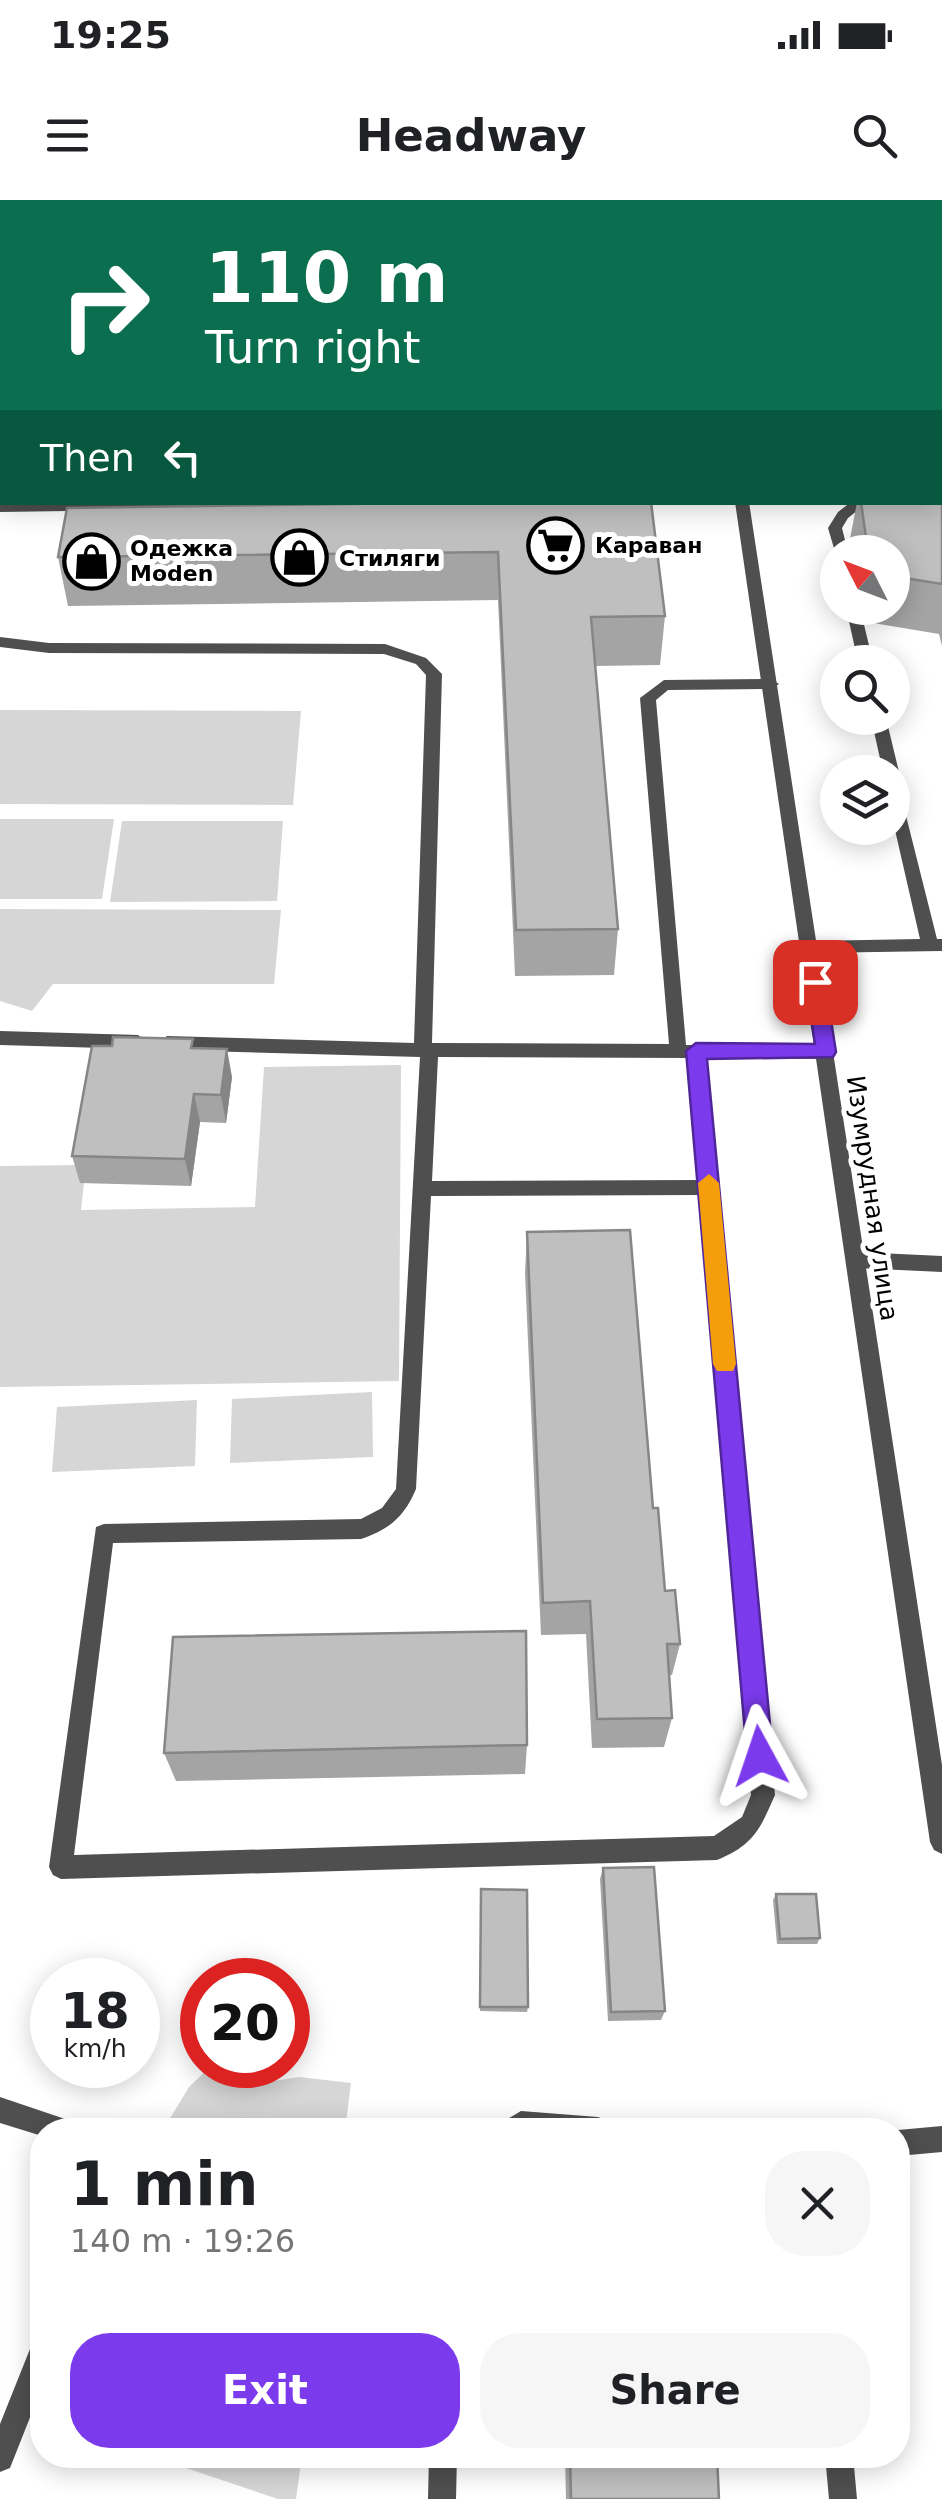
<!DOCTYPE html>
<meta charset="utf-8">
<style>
:root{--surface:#fff;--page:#f6f6f6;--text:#202124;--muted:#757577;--accent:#7c3aed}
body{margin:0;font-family:"DejaVu Sans",sans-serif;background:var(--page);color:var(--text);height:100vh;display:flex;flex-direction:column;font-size:38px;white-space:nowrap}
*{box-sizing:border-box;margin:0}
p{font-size:32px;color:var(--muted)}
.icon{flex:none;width:55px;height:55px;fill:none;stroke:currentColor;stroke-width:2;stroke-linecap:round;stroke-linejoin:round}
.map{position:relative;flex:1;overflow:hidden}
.details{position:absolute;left:30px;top:1918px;width:880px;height:350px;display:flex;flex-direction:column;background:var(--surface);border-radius:40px;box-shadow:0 5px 25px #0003}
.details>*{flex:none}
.guide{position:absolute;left:0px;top:0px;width:942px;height:305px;box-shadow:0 5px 25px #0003;background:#0b6e4f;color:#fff;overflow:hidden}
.needle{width:65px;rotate:312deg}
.buttons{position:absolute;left:820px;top:335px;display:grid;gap:20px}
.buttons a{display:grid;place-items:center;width:90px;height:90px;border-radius:50%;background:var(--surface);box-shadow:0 5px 25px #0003;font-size:50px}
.speed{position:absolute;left:30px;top:1758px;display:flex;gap:20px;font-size:50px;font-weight:700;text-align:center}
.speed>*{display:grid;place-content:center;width:130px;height:130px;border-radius:50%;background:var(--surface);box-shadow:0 5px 25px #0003;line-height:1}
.speed small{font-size:25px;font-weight:400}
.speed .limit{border:15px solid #d22;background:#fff;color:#111}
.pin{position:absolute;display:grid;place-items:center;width:85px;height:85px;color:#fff;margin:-42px;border-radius:20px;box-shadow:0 5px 15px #0006}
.me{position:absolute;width:110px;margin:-55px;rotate:355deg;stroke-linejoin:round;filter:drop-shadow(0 0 8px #0008)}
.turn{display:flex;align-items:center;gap:35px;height:210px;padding:0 40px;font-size:45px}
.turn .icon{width:130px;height:130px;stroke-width:2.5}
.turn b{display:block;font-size:70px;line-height:85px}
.then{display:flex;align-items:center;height:95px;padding:0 40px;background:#0003;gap:20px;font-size:38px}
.round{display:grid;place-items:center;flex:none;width:105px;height:105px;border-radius:40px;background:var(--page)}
.head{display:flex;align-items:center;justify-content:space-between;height:170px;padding:0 40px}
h1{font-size:60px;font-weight:600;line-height:75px}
.action{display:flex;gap:20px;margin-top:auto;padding:20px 40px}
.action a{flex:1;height:115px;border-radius:40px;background:var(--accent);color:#fff;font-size:40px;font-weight:600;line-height:115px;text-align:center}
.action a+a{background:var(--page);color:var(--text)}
.status{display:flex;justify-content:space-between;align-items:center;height:70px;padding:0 50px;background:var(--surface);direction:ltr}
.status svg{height:28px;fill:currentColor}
header{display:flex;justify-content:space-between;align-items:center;height:130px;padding:0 40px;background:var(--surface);font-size:45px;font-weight:600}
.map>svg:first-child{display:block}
.green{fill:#d6d6d6}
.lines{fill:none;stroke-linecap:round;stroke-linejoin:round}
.lane{fill:#4f4f4f;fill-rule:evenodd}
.street{fill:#4f4f4f;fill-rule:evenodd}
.wall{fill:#a4a4a4}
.shaded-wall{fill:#868686}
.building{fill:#bfbfbf;stroke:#868686;stroke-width:2.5}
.route{fill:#7c3aed;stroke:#51269a;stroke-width:2.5}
.slow{fill:#f59e0b}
.labels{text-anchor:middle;stroke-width:10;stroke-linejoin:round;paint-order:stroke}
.far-poi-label{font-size:22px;font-weight:bold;fill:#000;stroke:#fff;text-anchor:start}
.street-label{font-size:25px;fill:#000;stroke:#fff}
</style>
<div class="status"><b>19:25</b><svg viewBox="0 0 49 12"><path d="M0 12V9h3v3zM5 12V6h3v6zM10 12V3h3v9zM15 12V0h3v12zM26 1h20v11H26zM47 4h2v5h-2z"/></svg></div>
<header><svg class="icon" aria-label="menu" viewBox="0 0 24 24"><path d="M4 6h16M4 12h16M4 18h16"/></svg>Headway<svg class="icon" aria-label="search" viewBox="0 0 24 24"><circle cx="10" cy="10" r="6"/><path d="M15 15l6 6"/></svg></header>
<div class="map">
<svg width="942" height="2299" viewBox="0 0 942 2299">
<rect width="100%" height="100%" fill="#fff"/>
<path class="green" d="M 0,510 L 301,511 L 293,605 L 0,604 Z
M 0,619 L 114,619 L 102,699 L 0,699 Z
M 122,621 L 283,621 L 277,701 L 110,702 Z
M 0,709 L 281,710 L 274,784 L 53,784 L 32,811 L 0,801 Z
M 401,865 L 399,1181 L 0,1187 L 0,966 L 86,965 L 81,1010 L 255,1007 L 264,867 Z
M 372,1192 L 373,1257 L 230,1263 L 232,1199 Z
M 197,1200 L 195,1266 L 52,1272 L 57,1207 Z
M 212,1865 L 251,1865 L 267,1882 L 299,1877 L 351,1883 L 345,1930 L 163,1930 L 189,1887 Z
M 147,2255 L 302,2255 L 296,2299 L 278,2299 Z"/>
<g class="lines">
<path class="lane" d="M 589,0 L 601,0 L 602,2 L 590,2 Z
M 940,13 L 942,13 L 942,21 L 940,21 Z
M 0,180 L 2,180 L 2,188 L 0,188 Z
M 416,302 L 409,306 L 0,312 L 0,304 Z
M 851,302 L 868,302 L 848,318 L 842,328 L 848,352 L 836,355 L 828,328 L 838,312 Z
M 846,408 L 860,408 L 873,462 L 858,462 Z
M 0,437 L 49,443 L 385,444 L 426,458 L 442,474 L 432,843 L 669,844 L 640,498 L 664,480 L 771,479 L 779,484 L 771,489 L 668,490 L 656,500 L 686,845 L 826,845 L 835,852 L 826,859 L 706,858 L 775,1595 C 760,1629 754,1645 717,1660 L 61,1679 L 53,1675 L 49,1667 L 96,1327 L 104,1324 L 361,1319 L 382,1308 L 396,1289 L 420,857 L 167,850 L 158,843 L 167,836 L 414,843 L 426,475 L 416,464 L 384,454 L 49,453 L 0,447 ZM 438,857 L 688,858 L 698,980 L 432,981 ZM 699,995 L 751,1595 L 742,1617 L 714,1636 L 74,1655 L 113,1343 L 361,1339 C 390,1329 404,1317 416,1289 L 431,996 Z
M 871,518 L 886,518 L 899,572 L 896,576 L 937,739 L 942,739 L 942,751 L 810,753 L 801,747 L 810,741 L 920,739 L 892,617 L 892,572 L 883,572 Z
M 0,831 L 138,835 L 147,842 L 138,849 L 0,845 Z
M 857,1052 L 942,1056 L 942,1072 L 857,1068 L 850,1066 L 847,1060 L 850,1054 Z
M 0,1897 L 71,1921 L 75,1930 L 42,1930 L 42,1936 L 0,1923 Z
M 521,1911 L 598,1917 L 607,1921 L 611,1930 L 500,1930 L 504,1921 Z
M 942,1926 L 942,1952 L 898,1956 L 898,1930 Z
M 42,2140 L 42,2187 L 10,2268 L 0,2272 L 0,2224 L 32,2144 Z
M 429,2255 L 457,2255 L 456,2299 L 428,2299 Z
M 825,2255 L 853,2255 L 857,2299 L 829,2299 Z"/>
<path class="street" d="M 682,0 L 694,0 L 694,2 L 682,2 Z
M 940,226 L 942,226 L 942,234 L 940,234 Z
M 0,230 L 2,231 L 2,239 L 0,239 Z
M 735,302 L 749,302 L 942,1565 L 942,1654 L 934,1650 L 930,1642 Z"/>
</g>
<path class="wall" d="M 942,252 L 942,446 L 939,434 L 867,422 L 864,408 L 892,408 L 892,352 L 852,352 L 850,339 L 857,302 L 940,302 Z
M 487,302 L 665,416 L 660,465 L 595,466 L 618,729 L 614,775 L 515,776 L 498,400 L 68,406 L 58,357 Z
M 195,848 L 232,877 L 226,923 L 200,922 L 191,986 L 80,983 L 72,956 Z
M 527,1032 L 653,1308 L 665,1391 L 680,1444 L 672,1475 L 669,1475 L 672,1518 L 664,1547 L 592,1548 L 586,1434 L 541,1435 L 525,1073 Z
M 527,1545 L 525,1574 L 176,1581 L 164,1553 Z
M 603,1668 L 665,1811 L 661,1820 L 608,1821 L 600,1679 Z
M 481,1689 L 528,1807 L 527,1812 L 480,1811 Z
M 776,1694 L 820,1738 L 817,1744 L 777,1744 L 773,1700 Z
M 565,2255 L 717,2255 L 719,2299 L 566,2299 Z"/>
<path class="shaded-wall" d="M 227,849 L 232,877 L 226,923 L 221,895 Z
M 194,894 L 200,922 L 191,986 L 185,959 Z"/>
<path class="building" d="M 468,0 L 583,0 L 583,2 L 468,2 Z
M 940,252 L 942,252 L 942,384 L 892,376 L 892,352 L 868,352 L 861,302 L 940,302 Z
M 487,302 L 651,302 L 665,416 L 591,417 L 618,729 L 516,730 L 498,352 L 58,357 L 67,308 Z
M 113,837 L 193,839 L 191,848 L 227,849 L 221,895 L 194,894 L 185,959 L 72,956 L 92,846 L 112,846 Z
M 630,1030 L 653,1308 L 658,1308 L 665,1391 L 675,1390 L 680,1444 L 667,1444 L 672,1518 L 597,1519 L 590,1401 L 543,1403 L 527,1032 Z
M 526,1431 L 527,1545 L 164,1553 L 173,1437 Z
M 654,1667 L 665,1811 L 611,1812 L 603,1668 Z
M 481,1689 L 527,1690 L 528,1807 L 480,1807 Z
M 776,1694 L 816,1694 L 820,1738 L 780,1739 Z
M 570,2255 L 717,2255 L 719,2299 L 571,2299 Z"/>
<path class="route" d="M 815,774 L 825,782 L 836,852 L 833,857 L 707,859 L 773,1556 L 769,1565 L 760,1569 L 751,1565 L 747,1556 L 686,851 L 696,843 L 815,844 L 805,782 Z"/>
<path class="slow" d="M 709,974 L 719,983 L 736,1164 L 733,1171 L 717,1171 L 713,1164 L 698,983 Z"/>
<defs>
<symbol id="supermarket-ring" viewBox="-11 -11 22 22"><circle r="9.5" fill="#fff" stroke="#000" stroke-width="1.5"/><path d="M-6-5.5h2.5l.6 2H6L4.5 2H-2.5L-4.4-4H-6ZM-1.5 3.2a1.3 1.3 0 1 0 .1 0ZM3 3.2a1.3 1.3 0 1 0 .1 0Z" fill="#000"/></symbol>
<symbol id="shop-ring" viewBox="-11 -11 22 22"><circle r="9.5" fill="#fff" stroke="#000" stroke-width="1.5"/><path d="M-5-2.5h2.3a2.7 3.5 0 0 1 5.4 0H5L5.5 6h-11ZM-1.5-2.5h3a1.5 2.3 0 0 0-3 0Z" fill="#000"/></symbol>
</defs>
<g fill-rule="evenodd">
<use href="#supermarket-ring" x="524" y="314" width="63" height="63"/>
<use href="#shop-ring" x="268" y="326" width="63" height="63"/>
<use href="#shop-ring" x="60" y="330" width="63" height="63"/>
</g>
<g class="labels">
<g class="far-poi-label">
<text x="595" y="353">Караван</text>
<text x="130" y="356">Одежка<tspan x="130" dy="25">Moden</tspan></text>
<text x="339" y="366">Стиляги</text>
</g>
<g class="street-label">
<text transform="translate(873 998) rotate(82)" y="9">Изумрудная улица</text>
</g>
</g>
</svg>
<div class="buttons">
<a><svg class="needle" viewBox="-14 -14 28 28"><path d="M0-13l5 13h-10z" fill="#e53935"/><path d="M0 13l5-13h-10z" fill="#757577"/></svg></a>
<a><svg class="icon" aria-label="search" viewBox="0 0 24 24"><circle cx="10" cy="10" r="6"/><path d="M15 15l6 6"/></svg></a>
<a><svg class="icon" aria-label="layers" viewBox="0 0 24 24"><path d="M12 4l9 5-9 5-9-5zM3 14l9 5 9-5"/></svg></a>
</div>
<div class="speed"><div>18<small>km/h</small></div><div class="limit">20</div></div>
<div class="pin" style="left:815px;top:782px;background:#d93025"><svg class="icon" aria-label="arrive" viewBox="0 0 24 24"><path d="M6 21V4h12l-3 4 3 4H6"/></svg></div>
<svg class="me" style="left:760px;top:1556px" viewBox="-20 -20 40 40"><path d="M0-17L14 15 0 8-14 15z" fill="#7c3aed" stroke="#fff" stroke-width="4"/></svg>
<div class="guide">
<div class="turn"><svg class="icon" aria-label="right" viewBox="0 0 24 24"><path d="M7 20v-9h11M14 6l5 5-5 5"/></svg><div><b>110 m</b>Turn right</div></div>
<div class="then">Then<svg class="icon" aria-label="left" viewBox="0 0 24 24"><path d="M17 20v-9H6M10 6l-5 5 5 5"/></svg></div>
</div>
<section class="details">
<div class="head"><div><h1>1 min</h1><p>140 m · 19:26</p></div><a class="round"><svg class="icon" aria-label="close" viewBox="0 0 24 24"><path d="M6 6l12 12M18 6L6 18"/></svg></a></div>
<div class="action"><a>Exit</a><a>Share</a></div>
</section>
</div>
